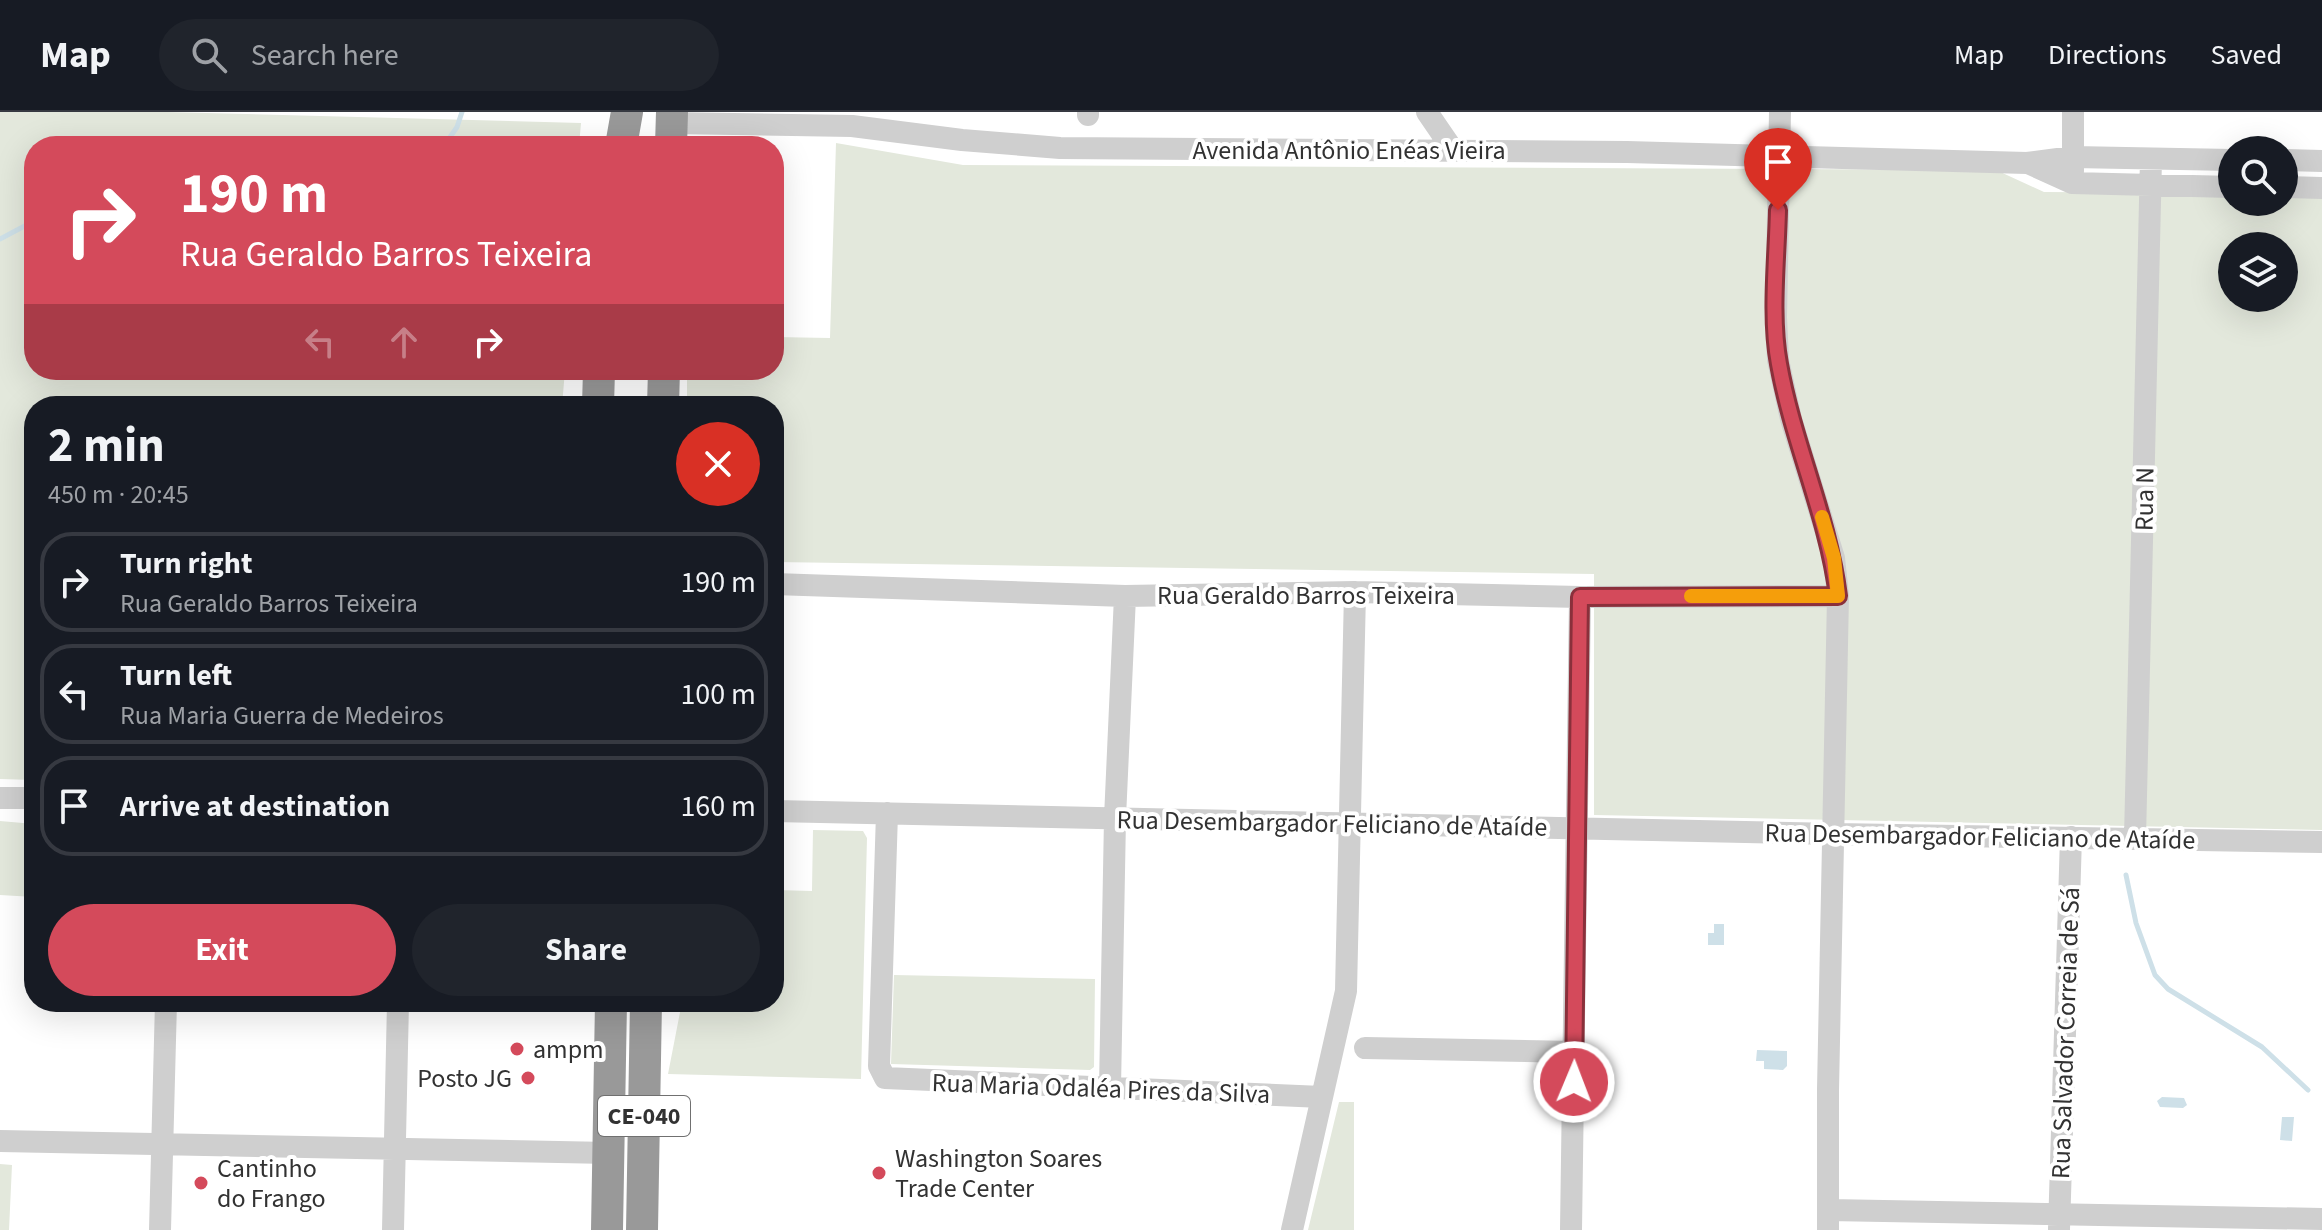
<!DOCTYPE html>
<meta charset="utf-8">
<style>
:root{--surface:#171b24;--page:#20242c;--text:#f1f3f6;--muted:#9ea1a6;--line:#363941;--accent:#d44a5b}
body{margin:0;font-family:"Source Sans 3",sans-serif;background:var(--page);color:var(--text);height:100vh;display:flex;flex-direction:column;font-size:30px;white-space:nowrap}
*{box-sizing:border-box;margin:0}
p{font-size:26px;color:var(--muted)}
.icon{flex:none;width:44px;height:44px;fill:none;stroke:currentColor;stroke-width:2;stroke-linecap:round;stroke-linejoin:round}
.map{position:relative;flex:1;overflow:hidden}
.side{position:absolute;left:24px;top:284px;width:760px;height:616px;display:flex;flex-direction:column;background:var(--surface);border-radius:32px;box-shadow:0 8px 32px #0002}
.side>*{flex:none}
.guide{position:absolute;left:24px;top:24px;width:760px;height:244px;border-radius:32px;box-shadow:0 8px 32px #0002;background:#d44a5b;color:#fff;overflow:hidden}
.controls{position:absolute;left:2218px;top:24px;display:grid;gap:16px}
.controls a{display:grid;place-items:center;width:80px;height:80px;border-radius:50%;background:var(--surface);box-shadow:0 8px 32px #0002;font-size:40px}
.pin{position:absolute;display:grid;place-items:center;width:68px;height:68px;color:#fff;margin:-82px -34px;border-radius:50% 50% 50% 0;rotate:-45deg;box-shadow:0 0 8px #0007}
.pin .icon{rotate:45deg}
.me{position:absolute;width:88px;margin:-44px;rotate:1deg;stroke-linejoin:round;filter:drop-shadow(0 0 6px #0008)}
.turn{display:flex;align-items:center;gap:28px;height:168px;padding:0 24px;font-size:36px}
.turn .icon{width:104px;height:104px;stroke-width:2.5}
.turn b{display:block;font-size:56px;line-height:68px}
.lanes{display:flex;align-items:center;height:76px;padding:0 24px;background:#0003;justify-content:center;gap:40px;direction:ltr}
.lanes .off{opacity:.35}
.round{display:grid;place-items:center;flex:none;width:84px;height:84px;border-radius:42px;background:var(--page)}
.overview{display:flex;align-items:center;justify-content:space-between;height:136px;padding:0 24px}
h1{font-size:48px;font-weight:700;line-height:60px}
.primary-button{display:flex;gap:16px;margin-top:auto;padding:16px 24px}
.primary-button a{flex:1;height:92px;border-radius:48px;background:var(--accent);color:#fff;font-size:32px;font-weight:700;line-height:92px;text-align:center}
.primary-button a+a{background:var(--page);color:var(--text)}
ul{padding:0;list-style:none}
li{display:flex;align-items:center;gap:24px;height:100px;margin:0 16px 12px;padding:0 8px;border:4px solid var(--line);border-radius:32px}
li div{flex:1}
li b{display:block;font-size:30px}
li em{font-style:normal}
header{display:flex;align-items:center;gap:48px;box-sizing:border-box;height:112px;padding:0 40px;background:var(--surface);border-bottom:2px solid var(--line)}
header strong{font-size:38px}
nav{display:flex;gap:44px;margin-inline-start:auto;font-size:28px}
.search{width:560px;height:72px;background:var(--page);display:flex;align-items:center;gap:20px;box-sizing:border-box;padding:0 28px;border-radius:44px;color:var(--muted);font-size:30px}
.map>svg:first-child{display:block}
.green{fill:#e3e8dc;fill-rule:evenodd}
.water{fill:#cee0e8}
.lines{fill:none;stroke-linecap:round;stroke-linejoin:round}
.stream{stroke:#cee0e8;stroke-width:5}
.minor{stroke:#cfcfcf;stroke-width:22}
.highway{stroke:#999;stroke-width:32}
.route-casing{stroke:#8a303b;stroke-width:20}
.route{stroke:#d44a5b;stroke-width:14}
.slow{stroke:#f59e0b;stroke-width:14}
.poi-dot{fill:#d44a5b;stroke:#fff;stroke-width:3}
.labels{text-anchor:middle;stroke-width:8;stroke-linejoin:round;paint-order:stroke}
.shield{fill:#fff;stroke:#707070;stroke-width:2}
.shield-label{font-size:24px;font-weight:bold;fill:#323232}
.street-label{font-size:26px;fill:#323232;stroke:#fff}
.poi-label{font-size:26px;fill:#323232;stroke:#fff;text-anchor:start}
</style>
<header>
<strong>Map</strong>
<div class="search"><svg class="icon" aria-label="search" viewBox="0 0 24 24"><circle cx="10" cy="10" r="6"/><path d="M15 15l6 6"/></svg>Search here</div>
<nav><a>Map</a><a>Directions</a><a>Saved</a></nav>
</header>
<div class="map">
<svg width="2322" height="1118" viewBox="0 0 2322 1118">
<rect width="100%" height="100%" fill="#fff"/>
<path class="green" d="M 0,0 L 167,0 L 581,11 L 579,34 L 34,34 L 34,258 L 565,258 L 562,294 L 34,294 L 34,668 L 0,667 Z
M 836,31 L 963,53 L 1996,58 L 2044,80 L 2232,81 L 2232,90 L 2284,90 L 2284,82 L 2322,82 L 2322,718 L 1594,703 L 1594,462 L 774,450 L 774,294 L 687,294 L 687,258 L 774,258 L 774,225 L 830,226 ZM 2232,134 L 2284,134 L 2284,186 L 2232,186 Z
M 0,709 L 34,712 L 34,785 L 0,783 Z
M 813,718 L 863,719 L 867,726 L 861,967 L 668,962 L 682,890 L 774,890 L 774,778 L 812,779 Z
M 894,863 L 1095,867 L 1094,955 L 1090,958 L 891,952 Z
M 1339,990 L 1354,990 L 1354,1118 L 1308,1118 Z
M 0,1052 L 12,1053 L 9,1118 L 0,1118 Z"/>
<path class="water" d="M 1714,812 L 1724,812 L 1724,833 L 1708,833 L 1708,821 L 1714,821 Z
M 1757,938 L 1787,939 L 1787,954 L 1783,958 L 1764,957 L 1764,949 L 1756,949 Z
M 2162,985 L 2184,986 L 2187,993 L 2183,996 L 2160,995 L 2157,989 Z
M 2282,1005 L 2294,1005 L 2292,1029 L 2280,1028 Z"/>
<g class="lines">
<path class="stream" d="M 444,34 L 457,15 L 462,0
M 0,127 L 34,109
M 2126,763 L 2136,811 L 2155,863 L 2168,877 L 2262,935 L 2308,978"/>
<path class="minor" d="M 1427,0 L 1453,38
M 1780,0 L 1776,205 L 1778,248 L 1791,307 L 1834,446 L 1838,484 L 1828,978 L 1828,1118
M 1088,3 L 1088,0
M 672,11 L 852,14 L 962,28 L 1060,36 L 1627,40 L 2027,51 L 2073,45 L 2232,48
M 2284,48 L 2322,49
M 2028,51 L 2072,71 L 2232,75
M 2073,59 L 2073,0
M 2284,75 L 2322,76
M 774,472 L 1125,484 L 1355,480 L 1580,485 L 1838,484
M 0,686 L 34,686
M 774,699 L 1835,722 L 2322,730
M 887,701 L 879,954 L 885,966 L 1322,985
M 2135,726 L 2151,47
M 1365,936 L 1574,940
M 1110,976 L 1115,706 L 1125,484
M 0,1029 L 609,1041
M 1829,1098 L 2322,1107
M 2059,1117 L 2071,725
M 160,1118 L 166,890
M 393,1118 L 398,890
M 1292,1118 L 1346,879 L 1355,480
M 1571,1118 L 1580,485"/>
<path class="highway" d="M 621,34 L 627,0
M 671,34 L 672,0
M 598,294 L 599,258
M 663,294 L 664,258
M 607,1118 L 611,890
M 642,1118 L 646,890"/>
</g>
<g class="lines">
<defs>
<path id="route" d="M 1574,970 L 1580,485 L 1838,484 C 1828,404 1793,331 1779,252 C 1770,204 1777,146 1778,98"/>
</defs>
<use href="#route" class="route-casing"/>
<use href="#route" class="route"/>
<path class="slow" d="M 1691,484 L 1838,484 L 1834,446 L 1822,405"/>
</g>
<g class="poi-dot">
<circle cx="517" cy="937" r="8"/>
<circle cx="528" cy="966" r="8"/>
<circle cx="879" cy="1061" r="8"/>
<circle cx="201" cy="1071" r="8"/>
</g>
<g class="labels">
<rect class="shield" x="598" y="984" width="92" height="40" rx="6"/>
<g class="shield-label">
<text x="644" y="1012">CE-040</text>
</g>
<g class="street-label">
<text x="1349" y="47">Avenida Antônio Enéas Vieira</text>
<text transform="translate(2144 387) rotate(-89)" y="9">Rua N</text>
<text x="1306" y="492">Rua Geraldo Barros Teixeira</text>
<text transform="translate(1332 711) rotate(1)" y="9">Rua Desembargador Feliciano de Ataíde</text>
<text transform="translate(1980 724) rotate(1)" y="9">Rua Desembargador Feliciano de Ataíde</text>
<text transform="translate(2065 921) rotate(-88)" y="9">Rua Salvador Correia de Sá</text>
<text transform="translate(1101 976) rotate(2)" y="9">Rua Maria Odaléa Pires da Silva</text>
</g>
<g class="poi-label">
<text x="533" y="946">ampm</text>
<text x="512" y="975" text-anchor="end">Posto JG</text>
<text x="895" y="1055">Washington Soares<tspan x="895" dy="30">Trade Center</tspan></text>
<text x="217" y="1065">Cantinho<tspan x="217" dy="30">do Frango</tspan></text>
</g>
</g>
</svg>
<div class="controls">
<a><svg class="icon" aria-label="search" viewBox="0 0 24 24"><circle cx="10" cy="10" r="6"/><path d="M15 15l6 6"/></svg></a>
<a><svg class="icon" aria-label="layers" viewBox="0 0 24 24"><path d="M12 4l9 5-9 5-9-5zM3 14l9 5 9-5"/></svg></a>
</div>
<div class="pin" style="left:1778px;top:98px;background:#d93025"><svg class="icon" aria-label="arrive" viewBox="0 0 24 24"><path d="M6 21V4h12l-3 4 3 4H6"/></svg></div>
<svg class="me" style="left:1574px;top:970px" viewBox="-20 -20 40 40"><circle r="17" fill="#d44a5b" stroke="#fff" stroke-width="3"/><path d="M0-11L8 9 0 5-8 9z" fill="#fff"/></svg>
<div class="guide">
<div class="turn"><svg class="icon" aria-label="right" viewBox="0 0 24 24"><path d="M7 20v-9h11M14 6l5 5-5 5"/></svg><div><b>190 m</b>Rua Geraldo Barros Teixeira</div></div>
<div class="lanes"><svg class="icon off" aria-label="left" viewBox="0 0 24 24"><path d="M17 20v-9H6M10 6l-5 5 5 5"/></svg><svg class="icon off" aria-label="ahead" viewBox="0 0 24 24"><path d="M12 20V5M6 11l6-6 6 6"/></svg><svg class="icon" aria-label="right" viewBox="0 0 24 24"><path d="M7 20v-9h11M14 6l5 5-5 5"/></svg></div>
</div>
<section class="side">
<div class="overview"><div><h1>2 min</h1><p>450 m · 20:45</p></div><a class="round" style="background:#d93025;color:#fff"><svg class="icon" aria-label="close" viewBox="0 0 24 24"><path d="M6 6l12 12M18 6L6 18"/></svg></a></div>
<ul>
<li><svg class="icon" aria-label="right" viewBox="0 0 24 24"><path d="M7 20v-9h11M14 6l5 5-5 5"/></svg><div><b>Turn right</b><p>Rua Geraldo Barros Teixeira</p></div><em>190 m</em></li>
<li><svg class="icon" aria-label="left" viewBox="0 0 24 24"><path d="M17 20v-9H6M10 6l-5 5 5 5"/></svg><div><b>Turn left</b><p>Rua Maria Guerra de Medeiros</p></div><em>100 m</em></li>
<li><svg class="icon" aria-label="arrive" viewBox="0 0 24 24"><path d="M6 21V4h12l-3 4 3 4H6"/></svg><div><b>Arrive at destination</b></div><em>160 m</em></li>
</ul>
<div class="primary-button"><a>Exit</a><a>Share</a></div>
</section>
</div>
